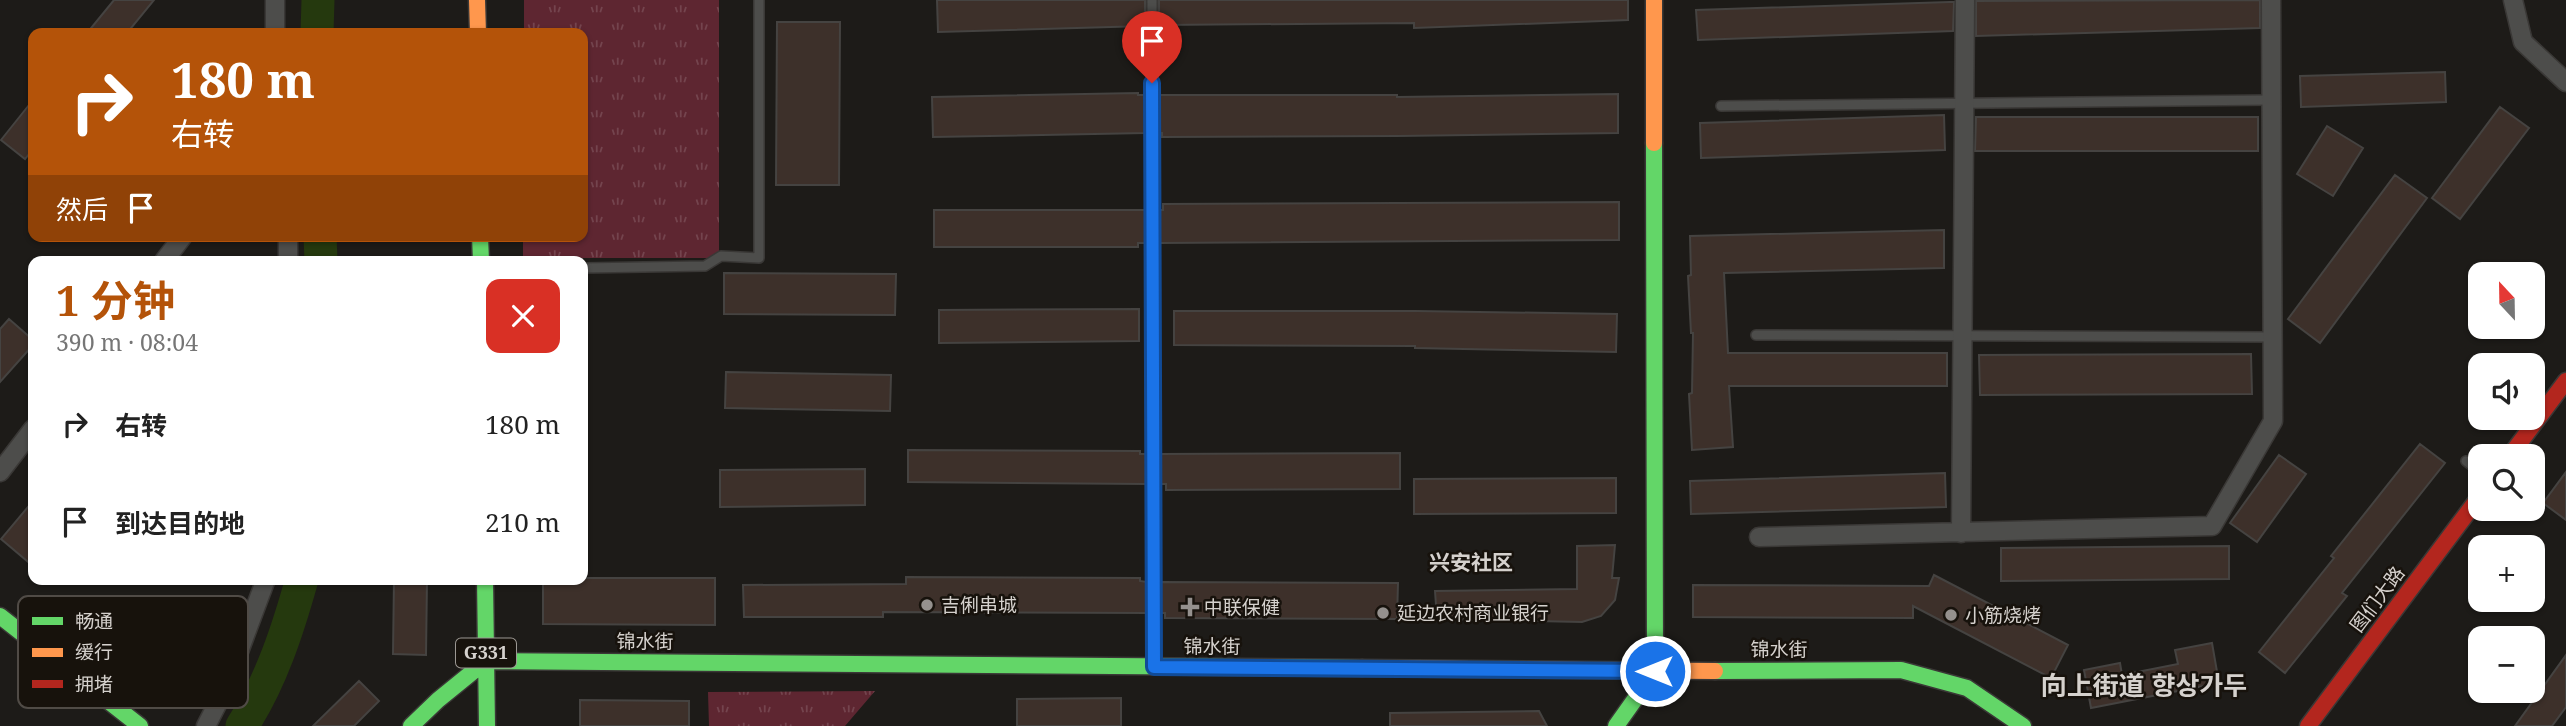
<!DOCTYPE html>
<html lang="zh">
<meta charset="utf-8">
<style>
:root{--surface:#fff;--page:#f2f2f2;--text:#222;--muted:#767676;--accent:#b45309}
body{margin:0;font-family:"Noto Serif","Noto Sans SC","Noto Sans KR",serif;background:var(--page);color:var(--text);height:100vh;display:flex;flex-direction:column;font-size:26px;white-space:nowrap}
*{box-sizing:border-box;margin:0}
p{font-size:23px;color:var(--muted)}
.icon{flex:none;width:38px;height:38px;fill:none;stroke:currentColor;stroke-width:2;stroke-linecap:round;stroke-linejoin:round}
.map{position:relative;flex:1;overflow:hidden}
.side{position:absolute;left:28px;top:256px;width:560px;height:329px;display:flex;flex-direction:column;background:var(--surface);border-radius:14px;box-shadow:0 2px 5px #0004}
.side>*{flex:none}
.banner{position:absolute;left:28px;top:28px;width:560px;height:214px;border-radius:14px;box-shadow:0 2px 5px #0004;background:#b45309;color:#fff;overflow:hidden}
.needle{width:46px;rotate:338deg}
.tools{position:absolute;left:2468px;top:262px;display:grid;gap:14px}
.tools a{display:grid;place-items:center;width:77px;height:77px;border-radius:14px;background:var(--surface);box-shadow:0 2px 5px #0004;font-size:35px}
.pin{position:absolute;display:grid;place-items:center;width:60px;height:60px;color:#fff;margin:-72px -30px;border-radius:50% 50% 50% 0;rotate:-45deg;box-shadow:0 0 7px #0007}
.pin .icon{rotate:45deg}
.me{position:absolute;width:77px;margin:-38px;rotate:270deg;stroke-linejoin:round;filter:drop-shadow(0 0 5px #0008)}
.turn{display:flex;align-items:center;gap:24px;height:147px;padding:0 28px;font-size:32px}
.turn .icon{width:91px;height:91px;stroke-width:2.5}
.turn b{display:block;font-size:49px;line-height:60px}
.then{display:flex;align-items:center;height:66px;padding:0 28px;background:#0003;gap:14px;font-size:26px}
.round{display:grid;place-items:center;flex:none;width:74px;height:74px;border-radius:14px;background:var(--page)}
.summary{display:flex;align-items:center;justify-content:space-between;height:119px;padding:0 28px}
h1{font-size:42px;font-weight:700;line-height:52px;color:var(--accent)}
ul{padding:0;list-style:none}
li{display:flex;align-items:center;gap:21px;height:98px;padding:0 28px}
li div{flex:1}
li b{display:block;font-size:26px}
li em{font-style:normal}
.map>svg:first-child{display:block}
.grass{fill:url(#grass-tufts)}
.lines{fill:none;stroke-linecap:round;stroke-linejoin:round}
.river{stroke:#25390e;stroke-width:33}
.building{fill:#3d302a;stroke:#454341;stroke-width:2}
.lane-casing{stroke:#3a3836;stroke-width:12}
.street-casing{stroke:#3a3836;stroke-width:21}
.fast-casing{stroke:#3a3836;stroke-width:19}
.slow-casing{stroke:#3a3836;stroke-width:19}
.jam-casing{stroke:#3a3836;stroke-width:19}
.lane{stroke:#4d4d4b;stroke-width:9}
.street{stroke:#4d4d4b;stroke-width:18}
.fast{stroke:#63d668;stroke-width:16}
.slow{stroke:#ff974d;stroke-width:16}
.jam{stroke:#b3261e;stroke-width:16}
.route-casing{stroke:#114b97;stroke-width:18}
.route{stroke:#1a73e8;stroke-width:12}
.poi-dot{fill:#95918e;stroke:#17120c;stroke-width:2.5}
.labels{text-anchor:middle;stroke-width:5;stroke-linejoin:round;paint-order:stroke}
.shield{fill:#17120c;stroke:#9c9893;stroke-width:2}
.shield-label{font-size:18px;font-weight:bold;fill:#d5d1cd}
.street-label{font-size:19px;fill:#d5d1cd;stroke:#17120c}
.poi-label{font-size:19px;fill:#d5d1cd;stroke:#17120c;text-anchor:start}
.neighbourhood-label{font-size:21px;font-weight:bold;fill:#d5d1cd;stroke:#17120c}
.district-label{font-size:26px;font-weight:bold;fill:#d5d1cd;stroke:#17120c}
.key{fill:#17120c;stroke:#504b46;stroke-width:2}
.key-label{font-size:19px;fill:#d5d1cd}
</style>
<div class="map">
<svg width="2566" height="726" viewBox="0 0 2566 726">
<defs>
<pattern id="grass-tufts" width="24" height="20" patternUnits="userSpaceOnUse" patternTransform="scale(1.75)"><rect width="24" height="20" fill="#5e2631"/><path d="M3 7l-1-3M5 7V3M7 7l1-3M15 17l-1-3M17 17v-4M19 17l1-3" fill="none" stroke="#74444e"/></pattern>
</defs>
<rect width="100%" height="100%" fill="#1d1b18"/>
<path class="grass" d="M 524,0 L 719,0 L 719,258 L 523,258 L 523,236 L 583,236 L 583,33 L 524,33 Z
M 875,691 L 845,726 L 709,726 L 708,692 Z"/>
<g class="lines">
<path class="river" d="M 317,33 L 318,0
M 320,236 L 321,261
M 242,726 C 271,682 288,629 302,579"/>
</g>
<path class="building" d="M 114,0 L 154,0 L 127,33 L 87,33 Z
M 937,0 L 1145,0 L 1145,26 L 938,32 Z
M 1159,0 L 1628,0 L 1628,20 L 1414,28 L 1414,23 L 1159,25 Z
M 2260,0 L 2260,28 L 1976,36 L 1976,1 Z
M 1950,2 L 1954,2 L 1953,31 L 1698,40 L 1696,10 Z
M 777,22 L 840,22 L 839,185 L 776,185 Z
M 2445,72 L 2446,102 L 2301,107 L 2300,76 Z
M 1138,93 L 1138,95 L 1145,95 L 1145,133 L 933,137 L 932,97 Z
M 1618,94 L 1618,133 L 1398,136 L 1162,137 L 1162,133 L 1159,133 L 1159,95 L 1397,95 L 1397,97 Z
M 33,100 L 33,149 L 25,159 L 1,140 Z
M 2500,107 L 2529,128 L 2460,219 L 2432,198 Z
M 1944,115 L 1945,150 L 1701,158 L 1700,123 Z
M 1976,117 L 2258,117 L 2258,151 L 1975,151 Z
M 2327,126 L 2363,148 L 2333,196 L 2297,174 Z
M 2395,175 L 2427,198 L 2320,343 L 2288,319 Z
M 1619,202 L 1619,240 L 1160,243 L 1160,210 L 1163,210 L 1163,204 Z
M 934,210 L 1146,210 L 1146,243 L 1138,243 L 1138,247 L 934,247 Z
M 1944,230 L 1944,268 L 1724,273 L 1728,353 L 1947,353 L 1947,386 L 1729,386 L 1733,447 L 1692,450 L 1689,394 L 1692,393 L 1693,333 L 1691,333 L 1688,276 L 1691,275 L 1690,236 Z
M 724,273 L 896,274 L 895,315 L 724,314 Z
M 1139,309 L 1139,341 L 939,343 L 939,310 Z
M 1174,311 L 1416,311 L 1617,314 L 1616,352 L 1415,348 L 1415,346 L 1174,345 Z
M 9,319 L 33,340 L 33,345 L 0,382 L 0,329 Z
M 2251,354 L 2252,394 L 1980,395 L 1979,355 Z
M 726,372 L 891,375 L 890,411 L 725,408 Z
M 2420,444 L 2445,463 L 2342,593 L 2347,596 L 2285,673 L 2259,652 L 2334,558 L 2331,556 Z
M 908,450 L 1140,451 L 1140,454 L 1146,454 L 1146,484 L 908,482 Z
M 1400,453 L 1400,489 L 1166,490 L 1166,484 L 1160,484 L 1160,454 Z
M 2279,455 L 2306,474 L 2257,542 L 2230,523 Z
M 865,469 L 865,505 L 720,507 L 720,470 Z
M 2566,472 L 2566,520 L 2543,503 Z
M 1945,473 L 1946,507 L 1691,514 L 1690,481 Z
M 1616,478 L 1616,513 L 1414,514 L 1414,479 Z
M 33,501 L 33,566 L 1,539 Z
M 1615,545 L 1612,578 L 1619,578 L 1615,600 L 1601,616 L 1582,622 L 1437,619 L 1435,591 L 1577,589 L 1577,546 Z
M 2229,546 L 2229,579 L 2001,581 L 2001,548 Z
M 1934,575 L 2068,645 L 2051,678 L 1913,606 L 1913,618 L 1693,617 L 1693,585 L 1929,586 Z
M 906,577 L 1140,578 L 1140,581 L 1147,582 L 1147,613 L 883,612 L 883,617 L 744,617 L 743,585 L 906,584 Z
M 583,578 L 715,578 L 715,625 L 543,624 L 543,579 Z
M 394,579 L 427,579 L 426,655 L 393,654 Z
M 1161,582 L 1398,583 L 1397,619 L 1165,618 L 1165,613 L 1161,613 Z
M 2212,643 L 2219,683 L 2091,708 L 2084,670 L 2120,663 L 2122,675 L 2178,664 L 2175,650 Z
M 2566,655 L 2566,707 L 2552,726 L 2515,726 Z
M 359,681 L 379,701 L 354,726 L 313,726 Z
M 1121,698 L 1121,726 L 1017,726 L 1017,699 Z
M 580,700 L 689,701 L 689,726 L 580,726 Z
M 1539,711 L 1547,726 L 1390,726 L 1390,713 Z"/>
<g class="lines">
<defs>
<path id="lane" d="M 1152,0 L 1154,663
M 1721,106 L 2271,100
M 583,268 L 705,266 L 721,256 L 759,258 L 759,0
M 1756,335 L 2273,337
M 2466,461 L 2480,472"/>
<path id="street" d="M 275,0 L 275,33
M 2513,0 L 2523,42 L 2566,82
M 288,236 L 288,261
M 164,261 L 183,236
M 0,472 L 33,429
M 1961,533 L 1965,0
M 1759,537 L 2212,526 L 2273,421 L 2271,0
M 206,726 L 225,689 L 266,579"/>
<path id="fast" d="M 480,236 L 481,261
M 485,579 L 487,726
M 0,616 L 140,726
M 1715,671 L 1901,670 L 1967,688 L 2023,726
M 411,726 L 438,700 L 486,661 L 1362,668
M 1616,726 L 1655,671 L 1654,143"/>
<path id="slow" d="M 477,0 L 478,33
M 1654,0 L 1654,143
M 1362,668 L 1715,671"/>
<path id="jam" d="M 2509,457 L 2566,381
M 2308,726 L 2480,496"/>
</defs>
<use href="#lane" class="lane-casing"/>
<use href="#street" class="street-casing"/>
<use href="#fast" class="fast-casing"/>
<use href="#slow" class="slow-casing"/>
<use href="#jam" class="jam-casing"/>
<use href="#lane" class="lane"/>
<use href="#street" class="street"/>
<use href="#fast" class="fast"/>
<use href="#slow" class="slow"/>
<use href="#jam" class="jam"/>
</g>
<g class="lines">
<defs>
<path id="route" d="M 1152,83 L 1154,667 L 1655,671"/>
</defs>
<use href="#route" class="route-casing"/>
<use href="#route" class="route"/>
</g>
<g class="poi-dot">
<circle cx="927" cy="605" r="7"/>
<path d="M1186.5 596.5h7v7h7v7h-7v7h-7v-7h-7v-7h7z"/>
<circle cx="1383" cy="613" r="7"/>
<circle cx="1951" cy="615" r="7"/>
</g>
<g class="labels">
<rect class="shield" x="456" y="638.5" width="60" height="29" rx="5"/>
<g class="shield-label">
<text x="486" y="659">G331</text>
</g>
<g class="street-label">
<text transform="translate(2377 599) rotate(-53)" y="7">图们大路</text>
<text x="645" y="648">锦水街</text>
<text x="1212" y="653">锦水街</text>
<text x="1779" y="656">锦水街</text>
</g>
<g class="poi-label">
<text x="941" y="612">吉俐串城</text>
<text x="1204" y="614">中联保健</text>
<text x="1397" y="620">延边农村商业银行</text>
<text x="1965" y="622">小筋烧烤</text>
</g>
<g class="neighbourhood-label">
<text x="1471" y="570">兴安社区</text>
</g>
<g class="district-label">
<text x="2144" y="695">向上街道 향상가두</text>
</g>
</g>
<rect x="18" y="596" width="230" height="112" rx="10" class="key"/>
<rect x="32" y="617" width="31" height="8" fill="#63d668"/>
<rect x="32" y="648" width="31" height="9" fill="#ff974d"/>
<rect x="32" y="680" width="31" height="8" fill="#b3261e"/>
<g class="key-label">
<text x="75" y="628">畅通</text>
<text x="75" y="659">缓行</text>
<text x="75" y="691">拥堵</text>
</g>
</svg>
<div class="tools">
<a><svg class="needle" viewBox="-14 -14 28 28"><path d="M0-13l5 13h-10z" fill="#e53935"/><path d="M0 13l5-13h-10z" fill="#767676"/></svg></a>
<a><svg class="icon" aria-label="sound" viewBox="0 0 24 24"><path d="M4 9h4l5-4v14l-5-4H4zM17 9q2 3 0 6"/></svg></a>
<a><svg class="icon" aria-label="search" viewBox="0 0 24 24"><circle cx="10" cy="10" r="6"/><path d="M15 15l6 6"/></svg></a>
<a>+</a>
<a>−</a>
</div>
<div class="pin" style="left:1152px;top:83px;background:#d93025"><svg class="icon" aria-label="arrive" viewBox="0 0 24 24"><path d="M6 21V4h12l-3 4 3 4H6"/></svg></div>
<svg class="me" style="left:1655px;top:671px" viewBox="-20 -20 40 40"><circle r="17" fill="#1a73e8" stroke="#fff" stroke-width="3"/><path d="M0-11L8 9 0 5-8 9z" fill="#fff"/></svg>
<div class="banner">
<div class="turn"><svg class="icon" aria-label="right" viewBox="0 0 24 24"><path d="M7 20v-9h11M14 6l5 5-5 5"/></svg><div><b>180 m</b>右转</div></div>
<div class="then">然后<svg class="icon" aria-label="arrive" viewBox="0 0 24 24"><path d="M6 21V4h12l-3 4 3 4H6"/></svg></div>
</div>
<section class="side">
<div class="summary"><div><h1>1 分钟</h1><p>390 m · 08:04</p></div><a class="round" style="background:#d93025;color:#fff"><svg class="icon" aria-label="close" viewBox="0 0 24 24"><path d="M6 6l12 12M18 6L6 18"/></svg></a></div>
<ul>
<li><svg class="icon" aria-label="right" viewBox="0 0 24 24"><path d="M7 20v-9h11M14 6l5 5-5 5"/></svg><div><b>右转</b></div><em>180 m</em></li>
<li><svg class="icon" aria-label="arrive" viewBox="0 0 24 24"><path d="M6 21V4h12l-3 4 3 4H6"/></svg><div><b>到达目的地</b></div><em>210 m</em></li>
</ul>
</section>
</div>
